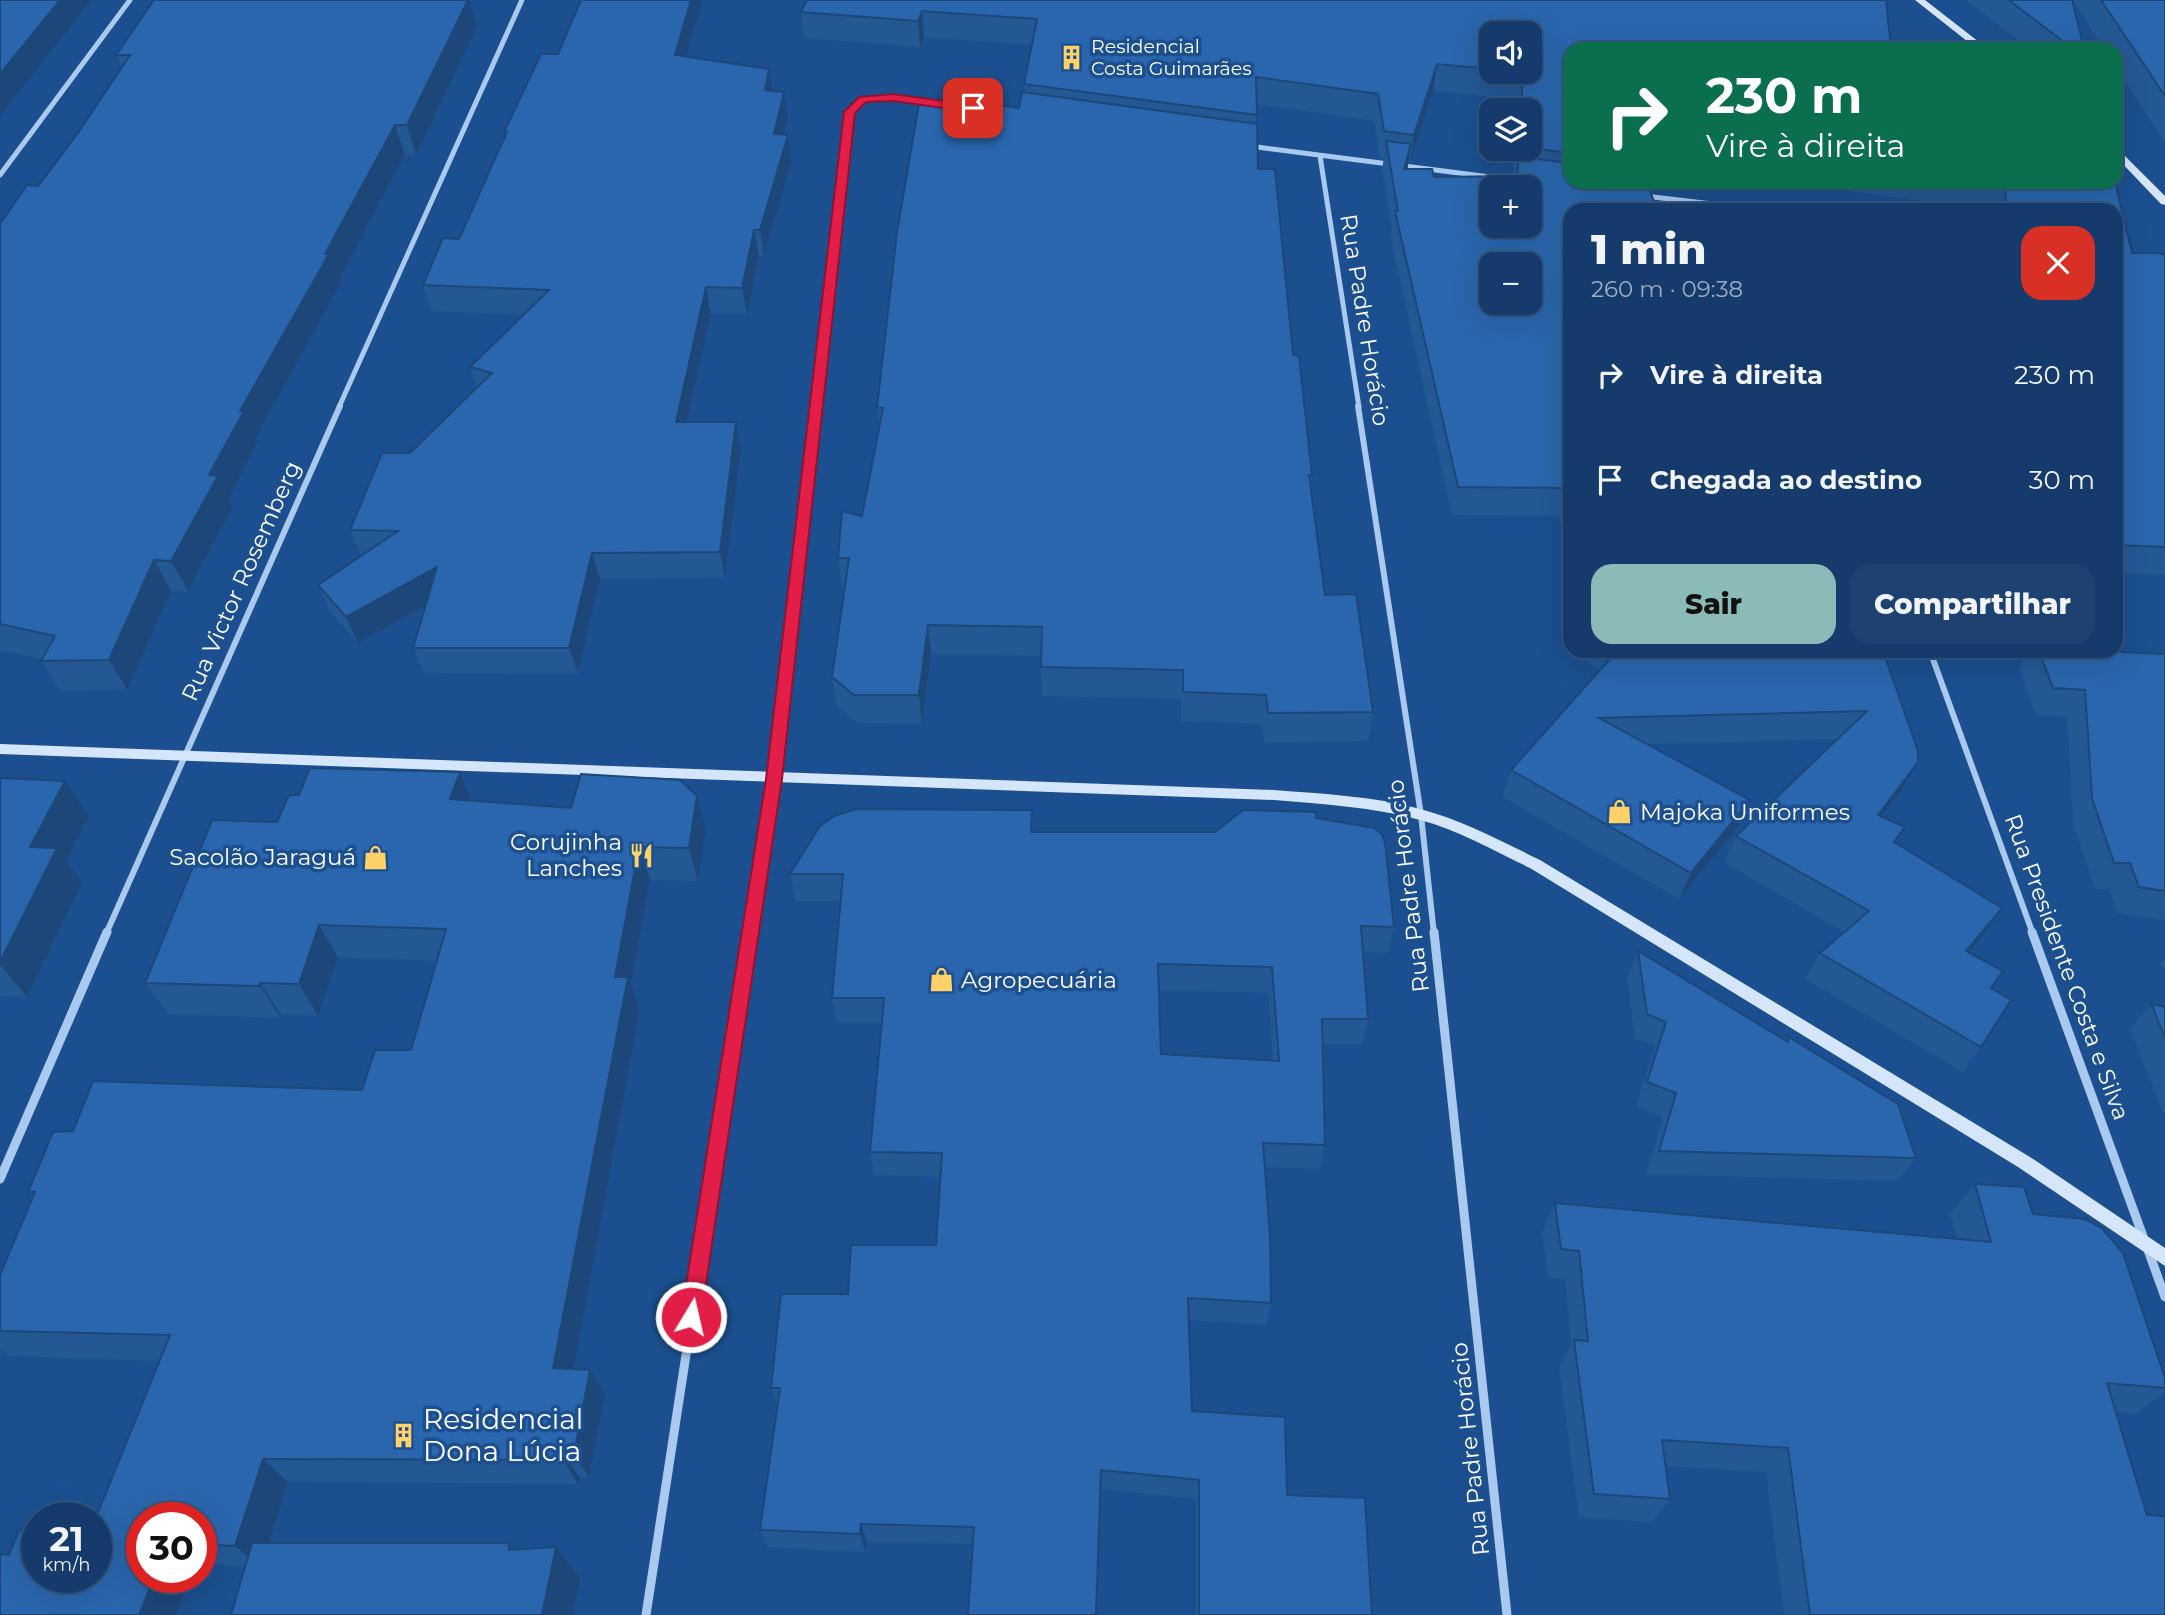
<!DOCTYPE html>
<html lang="pt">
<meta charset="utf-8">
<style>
:root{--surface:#143b6b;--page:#1d4271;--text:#f1f3f6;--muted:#9dadc1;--line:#33557e;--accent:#8bbbb9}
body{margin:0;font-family:Montserrat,sans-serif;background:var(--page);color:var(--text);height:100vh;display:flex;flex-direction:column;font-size:26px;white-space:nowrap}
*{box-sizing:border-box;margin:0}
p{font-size:23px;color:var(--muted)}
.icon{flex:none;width:38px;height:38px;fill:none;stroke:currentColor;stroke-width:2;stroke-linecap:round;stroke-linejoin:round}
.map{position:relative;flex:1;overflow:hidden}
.panel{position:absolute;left:1563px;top:203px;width:560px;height:455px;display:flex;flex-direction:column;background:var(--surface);border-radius:21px;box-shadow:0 7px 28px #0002,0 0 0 2px var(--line)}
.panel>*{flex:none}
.banner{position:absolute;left:1563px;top:42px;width:560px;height:147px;border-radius:21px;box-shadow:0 7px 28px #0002,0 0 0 2px var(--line);background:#0b6e4f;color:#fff;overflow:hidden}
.buttons{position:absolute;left:1479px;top:21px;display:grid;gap:14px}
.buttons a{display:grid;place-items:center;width:63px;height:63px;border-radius:14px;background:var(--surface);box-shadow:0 7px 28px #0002,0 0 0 2px var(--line);font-size:35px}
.speed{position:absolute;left:21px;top:1502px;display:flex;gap:14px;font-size:35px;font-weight:700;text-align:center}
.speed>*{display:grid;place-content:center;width:91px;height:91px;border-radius:50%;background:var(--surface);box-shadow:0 7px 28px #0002,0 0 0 2px var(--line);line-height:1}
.speed small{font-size:18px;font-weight:400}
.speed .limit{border:10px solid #d22;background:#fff;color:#111}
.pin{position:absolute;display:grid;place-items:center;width:60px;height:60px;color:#fff;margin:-30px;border-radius:14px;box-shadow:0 4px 10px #0006}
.me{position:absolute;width:77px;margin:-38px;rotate:9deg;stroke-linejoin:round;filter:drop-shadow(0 0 5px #0008)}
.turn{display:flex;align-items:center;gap:24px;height:147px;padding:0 28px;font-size:32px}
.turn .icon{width:91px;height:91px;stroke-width:2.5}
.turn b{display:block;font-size:49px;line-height:60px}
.round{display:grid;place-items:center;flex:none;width:74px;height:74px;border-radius:21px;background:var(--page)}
.head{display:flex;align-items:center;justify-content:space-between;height:119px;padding:0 28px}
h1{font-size:42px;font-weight:800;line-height:52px}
.action{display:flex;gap:14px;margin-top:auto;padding:14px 28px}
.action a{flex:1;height:80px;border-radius:21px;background:var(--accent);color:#111;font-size:28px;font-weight:800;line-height:80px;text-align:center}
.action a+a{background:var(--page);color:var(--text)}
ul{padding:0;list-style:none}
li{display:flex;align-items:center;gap:21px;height:105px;padding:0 28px}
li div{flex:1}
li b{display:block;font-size:26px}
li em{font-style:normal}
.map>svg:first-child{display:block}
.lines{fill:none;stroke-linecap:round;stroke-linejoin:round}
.street-far2{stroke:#a9c9ee;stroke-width:5}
.street-far1{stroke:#a9c9ee;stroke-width:6}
.street{stroke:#a9c9ee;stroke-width:9}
.secondary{fill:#d6e6fa;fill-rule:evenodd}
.wall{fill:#245895;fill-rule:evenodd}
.shaded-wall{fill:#1d4779}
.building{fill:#2a66ad;stroke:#1d4779;stroke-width:2;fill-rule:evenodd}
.route{fill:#e11d48;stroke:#92132f;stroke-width:2}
.labels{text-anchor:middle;stroke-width:7;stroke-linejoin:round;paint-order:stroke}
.far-poi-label{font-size:19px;fill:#fff;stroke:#1b4f8f;text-anchor:start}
.street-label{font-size:23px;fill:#fff;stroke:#1b4f8f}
.poi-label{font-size:23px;fill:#fff;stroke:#1b4f8f;text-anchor:start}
.near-poi-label{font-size:28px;fill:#fff;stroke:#1b4f8f;text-anchor:start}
</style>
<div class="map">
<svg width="2165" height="1615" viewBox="0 0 2165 1615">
<rect width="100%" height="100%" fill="#1b4f8f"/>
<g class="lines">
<path class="street-far2" d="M 1249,146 L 1498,178
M 1320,156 L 1359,407
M 0,175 L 130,0
M 1645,196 L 1763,210
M 339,407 L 522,0
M 816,407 L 850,112 L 863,99 L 893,98 L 953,106"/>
<path class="street-far1" d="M 1358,406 L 1421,815 L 1434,934
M 1930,651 L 2033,934
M 106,934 L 340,406
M 750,934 L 774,779 L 817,406"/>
<path class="street" d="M 1434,932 L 1507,1615
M 2032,932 L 2144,1239
M 0,1179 L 107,932
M 2148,1250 L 2165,1297
M 646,1615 L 751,932"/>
<path class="secondary" d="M 1915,0 L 1925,0 L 1988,49 L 1977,49 Z
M 2116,149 L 2119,150 L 2165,196 L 2165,205 L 2161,204 L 2116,157 Z
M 0,744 L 1274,790 C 1323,794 1373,796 1420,809 C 1462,820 1501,841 1540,860 L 2030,1157 L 2165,1248 L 2165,1266 L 2018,1167 L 1530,868 C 1494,851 1459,830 1420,820 C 1373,807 1323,804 1274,800 L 0,754 Z"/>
</g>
<path class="wall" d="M 154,0 L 470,0 L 477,27 L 416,155 L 405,154 L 339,280 L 340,284 L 256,437 L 258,441 L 229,498 L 233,506 L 188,591 L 171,591 L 127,690 L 60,691 L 41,661 L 42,659 L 15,653 L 0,652 L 0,224 L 38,186 L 78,133 L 122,68 L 116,55 Z
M 581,0 L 703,0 L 686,56 L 772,91 L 784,92 L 788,118 L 784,135 L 788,135 L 792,160 L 764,256 L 759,256 L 747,314 L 711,314 L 687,422 L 736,422 L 741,448 L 725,578 L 600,579 L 578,674 L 424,673 L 413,648 L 426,605 L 358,643 L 330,611 L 318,585 L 361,556 L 350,530 L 410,453 L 477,387 L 470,367 L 524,315 L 432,311 L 423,285 L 459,239 L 505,136 L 504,132 L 558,54 Z
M 807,0 L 1886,0 L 1891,49 L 1570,49 L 1570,182 L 1647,182 L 1657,210 L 1570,210 L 1570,559 L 1558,516 L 1452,515 L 1391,239 L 1392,229 L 1382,169 L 1384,158 L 1380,158 L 1374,121 L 1256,104 L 1256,124 L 1257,124 L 1258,169 L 1275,169 L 1293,355 L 1299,356 L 1312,475 L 1310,487 L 1325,595 L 1356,594 L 1373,712 L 1368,741 L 1264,742 L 1262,724 L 1181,721 L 1181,699 L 1042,696 L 1041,656 L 931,654 L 922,724 L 858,723 L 837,706 L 832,677 L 845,588 L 842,588 L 838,558 L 842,511 L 862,516 L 879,425 L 877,408 L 897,232 L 919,104 L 952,105 L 953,99 L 1019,108 L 1022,92 L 1025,93 L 1024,84 L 1032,45 L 924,37 L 920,47 L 804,38 L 801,12 ZM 1491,33 L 1530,33 L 1530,72 L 1491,72 ZM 1433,91 L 1518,99 L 1517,110 L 1530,110 L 1530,149 L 1515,149 L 1513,174 L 1515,174 L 1515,176 L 1434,177 L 1432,169 L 1407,169 L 1409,162 L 1410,162 ZM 1491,187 L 1530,187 L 1530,226 L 1491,226 ZM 1491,264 L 1530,264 L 1530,303 L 1491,303 Z
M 1966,0 L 2072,0 L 2084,49 L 2029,49 Z
M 2073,0 L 2165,0 L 2165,143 L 2116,67 L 2116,49 L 2104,49 Z
M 1795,182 L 2115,182 L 2132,253 L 2165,255 L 2165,575 L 2116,573 L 2116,210 L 1994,210 L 1853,192 L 1852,184 L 1795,184 Z
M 1573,651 L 1883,651 L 1918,762 L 1902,789 L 1881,817 L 1905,827 L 1896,843 L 1984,934 L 1968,953 L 1991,988 L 1981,1047 L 1963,1072 L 1805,979 L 1820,953 L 1844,932 L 1724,862 L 1736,836 L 1838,739 L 1647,744 L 1738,827 L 1679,899 L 1503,797 L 1511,770 L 1599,670 Z
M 2028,651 L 2116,651 L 2165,654 L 2165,920 L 2118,913 L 2110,889 L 2095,889 L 2073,824 L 2067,717 L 2036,715 L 2019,668 Z
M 0,778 L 89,816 L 66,861 L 82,883 L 27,997 L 0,996 Z
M 697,796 L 706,830 L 698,881 L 650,880 L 631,985 L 640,1009 L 573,1369 L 605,1395 L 589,1477 L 580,1478 L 578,1484 L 288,1482 L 269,1543 L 515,1550 L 556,1547 L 580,1578 L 573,1615 L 231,1615 L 245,1567 L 201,1563 L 201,1517 L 142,1517 L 142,1577 L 191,1577 L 176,1615 L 96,1577 L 160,1361 L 9,1356 L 0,1349 L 0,1275 L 33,1198 L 28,1192 L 73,1131 L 362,1090 L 411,1050 L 437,961 L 338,957 L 318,1016 L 281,1014 L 281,1018 L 169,1014 L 145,983 L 277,822 L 472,801 L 571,808 Z
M 1032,810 L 1033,832 L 1215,832 L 1316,818 L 1394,927 L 1388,953 L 1363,952 L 1368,1019 L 1362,1044 L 1323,1044 L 1325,1145 L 1320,1169 L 1265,1167 L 1271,1303 L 1267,1325 L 1189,1320 L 1192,1411 L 1287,1495 L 1372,1615 L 1196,1615 L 1196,1499 L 1100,1489 L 973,1544 L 867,1542 L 865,1552 L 768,1547 L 760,1530 L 777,1405 L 771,1388 L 848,1294 L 936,1245 L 940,1177 L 874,1175 L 870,1152 L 881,1023 L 837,1023 L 832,998 L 841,901 L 796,901 L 790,874 ZM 1159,990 L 1268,993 L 1273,1060 L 1161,1054 Z
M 1638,951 L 1784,1040 L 1787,1036 L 1916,1158 L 1898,1181 L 1646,1174 L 1663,1117 L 1636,1106 L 1655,1046 L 1635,1039 L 1627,977 Z
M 2165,958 L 2165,968 L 2160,964 Z
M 2151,1004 L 2165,1007 L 2165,1117 L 2130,1029 Z
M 1975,1184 L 2033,1214 L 2165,1388 L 2165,1391 L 2136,1414 L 2116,1412 L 2165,1615 L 1784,1615 L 1766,1472 L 1666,1466 L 1670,1499 L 1652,1522 L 1579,1517 L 1559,1367 L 1571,1345 L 1565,1279 L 1548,1277 L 1542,1232 L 1555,1203 L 1957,1239 L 1950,1213 Z"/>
<path class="shaded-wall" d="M 60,0 L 91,0 L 0,116 L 0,74 Z
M 468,0 L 470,0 L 477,27 L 416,155 L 407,125 Z
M 691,0 L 703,0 L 679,80 L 675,55 Z
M 922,11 L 924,37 L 920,47 L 918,21 Z
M 1437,64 L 1433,91 L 1410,162 L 1414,135 Z
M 769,69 L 773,94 L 765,90 Z
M 784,92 L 788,118 L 778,160 L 774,134 Z
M 395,125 L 405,154 L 339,280 L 340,284 L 256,437 L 258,441 L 229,498 L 233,506 L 188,591 L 171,561 L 240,411 Z
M 788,135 L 792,160 L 764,256 L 760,230 Z
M 1411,144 L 1407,172 L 1404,169 Z
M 754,230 L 759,256 L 747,314 L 742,288 Z
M 706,287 L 711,314 L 681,448 L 676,422 Z
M 736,422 L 741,448 L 725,578 L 720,552 Z
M 592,553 L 600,579 L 578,674 L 569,648 Z
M 154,560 L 171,591 L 127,690 L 109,660 Z
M 437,567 L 448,593 L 358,643 L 346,617 Z
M 928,625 L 931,654 L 922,724 L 919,695 Z
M 1918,762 L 1902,789 L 1863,842 L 1878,815 Z
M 460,772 L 474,806 L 450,799 Z
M 65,781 L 89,816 L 66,861 L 82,883 L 27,997 L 0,965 L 0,962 L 30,847 Z
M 697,796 L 706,830 L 698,881 L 689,848 Z
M 1750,800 L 1738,827 L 1679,899 L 1691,873 Z
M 639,847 L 650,880 L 631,985 L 640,1009 L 569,1393 L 553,1368 L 615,977 Z
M 2002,908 L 1984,934 L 1948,977 L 1966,951 Z
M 319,925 L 338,957 L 318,1016 L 299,984 Z
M 260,983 L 281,1014 L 281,1018 L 260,986 Z
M 590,1370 L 605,1395 L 589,1477 L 574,1454 Z
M 564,1454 L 580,1478 L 578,1484 L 563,1460 Z
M 263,1459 L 288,1482 L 261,1568 L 235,1546 Z
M 861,1524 L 867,1542 L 865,1552 L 860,1534 Z
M 556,1547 L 580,1578 L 573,1615 L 542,1615 Z
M 154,1577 L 191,1577 L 176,1615 L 139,1615 Z"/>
<path class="building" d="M 0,0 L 60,0 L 0,74 Z
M 154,0 L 468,0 L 407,125 L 395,125 L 325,254 L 329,254 L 240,411 L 244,411 L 209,475 L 218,476 L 171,561 L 154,560 L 109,660 L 41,661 L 55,636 L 0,624 L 0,224 L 27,185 L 38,186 L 78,133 L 130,55 L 116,55 Z
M 581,0 L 691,0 L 675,55 L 769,69 L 765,90 L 784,92 L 774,134 L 788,135 L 760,230 L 754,230 L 742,288 L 706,287 L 676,422 L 736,422 L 720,552 L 592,553 L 569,648 L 413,648 L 437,567 L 346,617 L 318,585 L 398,531 L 350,530 L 382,453 L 410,453 L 492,373 L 470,367 L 549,290 L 423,285 L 443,238 L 459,239 L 507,132 L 504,132 L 541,54 L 558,54 Z
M 807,0 L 1886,0 L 1891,49 L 1570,49 L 1570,153 L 1530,148 L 1530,110 L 1521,110 L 1523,72 L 1530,72 L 1530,33 L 1491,33 L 1491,69 L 1437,64 L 1414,135 L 1384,131 L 1378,94 L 1256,77 L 1257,115 L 1024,84 L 1037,19 L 922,11 L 918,21 L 801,12 Z
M 2009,0 L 2072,0 L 2084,49 L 2073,49 Z
M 2101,0 L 2165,0 L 2165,96 Z
M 1022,92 L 1257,124 L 1258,169 L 1275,169 L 1293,355 L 1299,356 L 1312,475 L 1309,475 L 1325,595 L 1356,594 L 1373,712 L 1268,713 L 1266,695 L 1183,692 L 1183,670 L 1041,667 L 1042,627 L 928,625 L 919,695 L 854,695 L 832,677 L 849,558 L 838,558 L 842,511 L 862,516 L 883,408 L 877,408 L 897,232 L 919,104 L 952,105 L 953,99 L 1019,108 Z
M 1386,141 L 1411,144 L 1404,169 L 1432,169 L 1434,177 L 1517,176 L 1519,157 L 1570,163 L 1570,182 L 1647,182 L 1657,210 L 1570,210 L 1570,501 L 1566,488 L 1458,487 L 1395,211 L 1398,211 ZM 1491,187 L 1530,187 L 1530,226 L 1491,226 ZM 1491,264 L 1530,264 L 1530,303 L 1491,303 Z
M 2005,182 L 2115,182 L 2132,253 L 2158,253 L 2165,255 L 2165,547 L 2116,545 L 2116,210 L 2005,210 L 2006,182 Z
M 2116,645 L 2119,652 L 2165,654 L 2165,891 L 2139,887 L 2130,863 L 2114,863 L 2092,798 L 2085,690 L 2053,688 L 2039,651 L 2116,651 Z
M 1617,651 L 1883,651 L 1918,751 L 1918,762 L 1878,815 L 1905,827 L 1894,842 L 2002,908 L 1966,951 L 2003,971 L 1991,988 L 2011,1000 L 1981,1047 L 1820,953 L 1869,911 L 1736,836 L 1867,711 L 1599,718 L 1750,800 L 1691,873 L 1511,770 Z
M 310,768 L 460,772 L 450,799 L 571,808 L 581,774 L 680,780 L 697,796 L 689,848 L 639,847 L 615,977 L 628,977 L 553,1368 L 590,1370 L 574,1454 L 564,1454 L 563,1460 L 263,1459 L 235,1546 L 201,1544 L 201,1517 L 142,1517 L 142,1577 L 154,1577 L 139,1615 L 0,1615 L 0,1554 L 9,1555 L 19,1530 L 37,1532 L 37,1577 L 96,1577 L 96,1517 L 170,1335 L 0,1331 L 0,1275 L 35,1192 L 28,1192 L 53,1132 L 73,1131 L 93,1081 L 362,1090 L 375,1050 L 411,1050 L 446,929 L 319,925 L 299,984 L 260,983 L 260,986 L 145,983 L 212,820 L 277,822 L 289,795 L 299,795 Z
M 0,778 L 65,781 L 30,847 L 57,848 L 0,962 Z
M 856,809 L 1032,810 L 1031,832 L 1215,832 L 1243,810 L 1316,812 L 1316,818 L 1374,828 L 1382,834 L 1385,843 L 1394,927 L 1361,926 L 1368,1019 L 1322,1019 L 1325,1145 L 1263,1143 L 1270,1235 L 1271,1303 L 1188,1298 L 1192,1411 L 1285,1417 L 1287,1495 L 1365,1498 L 1372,1615 L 1199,1615 L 1199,1480 L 1101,1470 L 1096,1615 L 968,1615 L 974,1527 L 861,1524 L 860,1534 L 760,1530 L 780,1388 L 771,1388 L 781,1294 L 848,1294 L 851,1245 L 936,1245 L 942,1153 L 870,1152 L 884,998 L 832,998 L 843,874 L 790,874 L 820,826 L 834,816 ZM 1158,964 L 1272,967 L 1279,1061 L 1161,1054 Z
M 1638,951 L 1788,1042 L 1787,1036 L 1898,1104 L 1916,1158 L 1659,1151 L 1676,1093 L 1647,1082 L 1666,1022 L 1647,1014 Z
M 2151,1004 L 2165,1007 L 2165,1037 Z
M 1975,1184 L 2024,1187 L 2033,1214 L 2085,1219 L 2102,1228 L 2123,1253 L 2165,1378 L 2165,1388 L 2107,1383 L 2147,1515 L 2165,1516 L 2165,1615 L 1810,1615 L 1788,1448 L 1662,1440 L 1670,1499 L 1594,1494 L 1574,1340 L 1588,1341 L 1579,1251 L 1561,1249 L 1555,1203 L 1991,1242 Z
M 252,1543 L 509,1543 L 509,1550 L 556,1547 L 542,1615 L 231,1615 Z"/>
<path class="route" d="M 893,94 L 973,105 L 979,108 L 973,112 L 893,101 L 866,102 L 855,113 L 782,779 L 701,1317 L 698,1324 L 691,1327 L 684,1324 L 681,1317 L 766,779 L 844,112 L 859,97 Z"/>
<defs>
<symbol id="building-bare" viewBox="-9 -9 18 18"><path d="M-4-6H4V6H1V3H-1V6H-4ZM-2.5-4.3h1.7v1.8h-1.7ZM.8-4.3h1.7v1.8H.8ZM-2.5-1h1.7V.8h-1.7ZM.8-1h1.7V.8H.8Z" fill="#ffd166" stroke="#1b4f8f" stroke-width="2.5" paint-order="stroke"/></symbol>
<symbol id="shop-bare" viewBox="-9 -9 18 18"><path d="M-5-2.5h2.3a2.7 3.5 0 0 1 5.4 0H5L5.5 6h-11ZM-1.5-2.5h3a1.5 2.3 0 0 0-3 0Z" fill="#ffd166" stroke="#1b4f8f" stroke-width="2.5" paint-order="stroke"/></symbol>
<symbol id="restaurant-bare" viewBox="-9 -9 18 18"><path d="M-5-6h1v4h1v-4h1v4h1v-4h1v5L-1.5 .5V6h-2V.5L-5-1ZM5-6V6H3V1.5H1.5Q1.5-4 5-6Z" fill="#ffd166" stroke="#1b4f8f" stroke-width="2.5" paint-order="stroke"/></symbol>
</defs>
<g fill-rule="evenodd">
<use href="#building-bare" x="1054" y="40" width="35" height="35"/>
<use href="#shop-bare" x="1602" y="794" width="35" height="35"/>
<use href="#restaurant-bare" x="624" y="838" width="35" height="35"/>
<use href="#shop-bare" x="358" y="840" width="35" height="35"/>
<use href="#shop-bare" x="924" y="962" width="35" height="35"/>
<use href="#building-bare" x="386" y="1418" width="35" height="35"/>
</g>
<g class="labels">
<g class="far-poi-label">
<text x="1091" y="53">Residencial<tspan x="1091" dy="22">Costa Guimarães</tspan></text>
</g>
<g class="street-label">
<text transform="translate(1365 320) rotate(81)" y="8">Rua Padre Horácio</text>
<text transform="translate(241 581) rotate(-66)" y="8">Rua Victor Rosemberg</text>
<text transform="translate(1408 886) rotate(-97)" y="8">Rua Padre Horácio</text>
<text transform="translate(2067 967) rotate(70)" y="8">Rua Presidente Costa e Silva</text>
<text transform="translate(1470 1449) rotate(-96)" y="8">Rua Padre Horácio</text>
</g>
<g class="poi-label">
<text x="1640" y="820">Majoka Uniformes</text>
<text x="622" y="850" text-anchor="end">Corujinha<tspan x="622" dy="26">Lanches</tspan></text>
<text x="356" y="865" text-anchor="end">Sacolão Jaraguá</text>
<text x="961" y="988">Agropecuária</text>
</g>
<g class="near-poi-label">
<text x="423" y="1429">Residencial<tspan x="423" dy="32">Dona Lúcia</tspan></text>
</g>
</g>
</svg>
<div class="buttons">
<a><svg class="icon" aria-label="sound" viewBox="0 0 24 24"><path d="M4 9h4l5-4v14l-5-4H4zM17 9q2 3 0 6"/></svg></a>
<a><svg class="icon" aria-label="layers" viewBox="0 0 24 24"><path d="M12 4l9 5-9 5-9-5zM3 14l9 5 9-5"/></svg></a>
<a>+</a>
<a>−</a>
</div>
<div class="speed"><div>21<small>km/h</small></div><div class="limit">30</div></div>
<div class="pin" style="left:973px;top:108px;background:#d93025"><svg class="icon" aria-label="arrive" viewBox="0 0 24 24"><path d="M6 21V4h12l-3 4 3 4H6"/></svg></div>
<svg class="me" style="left:691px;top:1317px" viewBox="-20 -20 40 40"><circle r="17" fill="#e11d48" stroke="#fff" stroke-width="3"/><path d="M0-11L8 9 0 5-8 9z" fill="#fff"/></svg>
<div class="banner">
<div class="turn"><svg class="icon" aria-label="right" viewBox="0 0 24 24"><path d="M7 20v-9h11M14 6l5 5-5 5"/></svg><div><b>230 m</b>Vire à direita</div></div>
</div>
<section class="panel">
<div class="head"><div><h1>1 min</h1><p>260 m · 09:38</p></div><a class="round" style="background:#d93025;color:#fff"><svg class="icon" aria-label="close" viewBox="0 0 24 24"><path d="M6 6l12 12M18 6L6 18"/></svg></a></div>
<ul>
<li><svg class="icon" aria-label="right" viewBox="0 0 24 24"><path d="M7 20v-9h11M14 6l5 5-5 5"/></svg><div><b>Vire à direita</b></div><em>230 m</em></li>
<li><svg class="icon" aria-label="arrive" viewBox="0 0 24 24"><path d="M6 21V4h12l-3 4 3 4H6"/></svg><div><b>Chegada ao destino</b></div><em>30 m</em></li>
</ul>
<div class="action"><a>Sair</a><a>Compartilhar</a></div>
</section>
</div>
